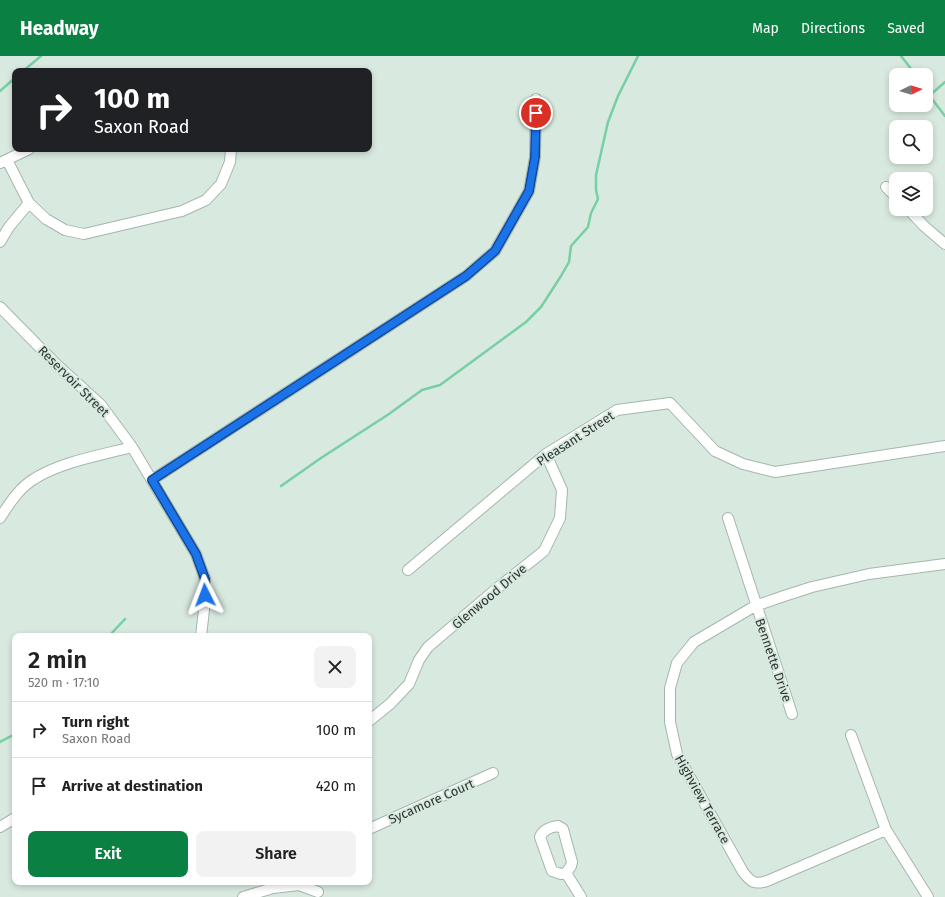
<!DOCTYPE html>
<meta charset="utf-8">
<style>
:root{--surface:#fff;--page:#f2f2f2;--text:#222;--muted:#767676;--line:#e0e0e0;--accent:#0b8043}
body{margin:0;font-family:"Fira Sans",sans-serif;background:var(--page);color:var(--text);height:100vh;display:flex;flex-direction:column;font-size:15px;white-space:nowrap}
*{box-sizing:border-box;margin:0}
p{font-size:13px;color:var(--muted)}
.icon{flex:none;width:22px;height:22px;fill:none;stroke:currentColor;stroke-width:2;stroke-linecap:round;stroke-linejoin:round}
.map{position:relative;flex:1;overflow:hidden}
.sheet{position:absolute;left:12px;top:577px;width:360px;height:252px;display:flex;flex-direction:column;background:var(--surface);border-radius:8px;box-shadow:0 2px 6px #0003}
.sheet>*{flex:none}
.banner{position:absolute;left:12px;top:12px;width:360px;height:84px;border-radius:8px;box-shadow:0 2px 6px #0003;background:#202124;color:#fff;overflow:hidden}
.needle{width:26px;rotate:85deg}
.buttons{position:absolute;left:889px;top:12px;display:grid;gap:8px}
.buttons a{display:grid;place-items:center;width:44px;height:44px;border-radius:8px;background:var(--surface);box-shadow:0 2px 6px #0003;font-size:20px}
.pin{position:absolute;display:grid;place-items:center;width:34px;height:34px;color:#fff;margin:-17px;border:2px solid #fff;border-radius:50%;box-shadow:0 1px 4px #0007}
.me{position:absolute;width:44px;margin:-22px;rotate:357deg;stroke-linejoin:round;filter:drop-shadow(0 0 3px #0008)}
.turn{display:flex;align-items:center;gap:14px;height:84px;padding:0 16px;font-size:18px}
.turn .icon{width:52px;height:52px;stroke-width:2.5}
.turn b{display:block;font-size:28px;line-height:34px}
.round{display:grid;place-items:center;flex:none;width:42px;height:42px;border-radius:8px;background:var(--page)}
.summary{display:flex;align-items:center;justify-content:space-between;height:68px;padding:0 16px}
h1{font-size:24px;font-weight:600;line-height:30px}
.action{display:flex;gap:8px;margin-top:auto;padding:8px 16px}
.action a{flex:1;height:46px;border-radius:8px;background:var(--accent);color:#fff;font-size:16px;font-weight:600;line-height:46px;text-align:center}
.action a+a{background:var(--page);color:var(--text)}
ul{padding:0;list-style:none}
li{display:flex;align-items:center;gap:12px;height:56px;padding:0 16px;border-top:1px solid var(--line)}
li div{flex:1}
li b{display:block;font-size:15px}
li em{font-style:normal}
header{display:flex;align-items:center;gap:24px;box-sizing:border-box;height:56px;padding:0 20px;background:var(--accent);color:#fff}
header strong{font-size:19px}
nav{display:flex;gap:22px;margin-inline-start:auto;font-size:14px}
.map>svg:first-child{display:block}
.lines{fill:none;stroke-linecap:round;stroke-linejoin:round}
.stream{stroke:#77cfa4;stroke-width:2.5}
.minor-casing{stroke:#a5b6ad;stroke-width:12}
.minor{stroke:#fff;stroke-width:10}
.route-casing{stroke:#114b97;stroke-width:10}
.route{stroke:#1a73e8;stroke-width:7}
.labels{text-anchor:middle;stroke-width:4;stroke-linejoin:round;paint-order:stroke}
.street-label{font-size:13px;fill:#2f3632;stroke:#d8e9df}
</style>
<header>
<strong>Headway</strong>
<nav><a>Map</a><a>Directions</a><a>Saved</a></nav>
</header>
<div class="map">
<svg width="945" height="841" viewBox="0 0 945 841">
<rect width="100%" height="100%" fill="#d8e9df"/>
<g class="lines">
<path class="stream" d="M 901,0 L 916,19
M 23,15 L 41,0
M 0,35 L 15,22
M 926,35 L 945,60
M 929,40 L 945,26
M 281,430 L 321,402 L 389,358 L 422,334 L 440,329 L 526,266 L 541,251 L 561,220 L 569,206 L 571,190 L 588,171 L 591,157 L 598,143 L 596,134 L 596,119 L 608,66 L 618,40 L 638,0
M 109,580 L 125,563
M 0,686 L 15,678"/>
<defs>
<path id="minor" d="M 7,104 L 29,147 L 46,163 L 65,174 L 84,178 L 182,155 L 206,144 L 221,128 L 230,106 L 231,93
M 0,107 L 29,93
M 886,131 L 896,141
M 908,153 L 924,170 L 945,188
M 0,186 L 9,171 L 29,147
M 0,251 L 56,308 L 101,349 L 132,391 L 196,498 L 205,523 L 204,554 L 201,580
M 152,424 L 466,220 L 495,195 L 529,135 L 535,101 L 536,43
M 0,462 C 9,448 19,432 34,423 C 60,406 102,399 132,391
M 728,462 L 792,658
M 408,514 L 546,398 L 617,354 L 670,347 L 715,395 L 743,408 L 775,416 L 945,390
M 369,665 L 390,648 L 409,628 L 419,604 L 428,591 L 495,534 L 544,495 L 560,462 L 562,434 L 546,398
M 851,679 L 886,774 L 928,841
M 558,770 L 563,773 L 572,806 L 571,810 L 566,817 L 561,818 L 552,815 L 540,781 C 543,773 551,771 558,770 Z
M 0,771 L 15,762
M 369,773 L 493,717
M 886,774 L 767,825 C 754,829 751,826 743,816 L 677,698 L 670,666 L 670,632 L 677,607 L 694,586 L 755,550 L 784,540 L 812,531 L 869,518 L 945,508
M 566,817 L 581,841
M 243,841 L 273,832 L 299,829 L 318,836"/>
</defs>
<use href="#minor" class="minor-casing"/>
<use href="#minor" class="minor"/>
</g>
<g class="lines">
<defs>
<path id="route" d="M 205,539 L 205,523 L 196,498 L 152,424 L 466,220 L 495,195 L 529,135 L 535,101 L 536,57"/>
</defs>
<use href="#route" class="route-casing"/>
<use href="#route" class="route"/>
</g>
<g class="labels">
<g class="street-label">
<text transform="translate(74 325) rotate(45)" y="5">Reservoir Street</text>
<text transform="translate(575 382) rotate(-33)" y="5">Pleasant Street</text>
<text transform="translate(489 540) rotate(-40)" y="5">Glenwood Drive</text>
<text transform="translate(774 604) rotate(71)" y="5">Bennette Drive</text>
<text transform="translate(703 743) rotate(61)" y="5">Highview Terrace</text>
<text transform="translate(431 745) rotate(-24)" y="5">Sycamore Court</text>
</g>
</g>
</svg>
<div class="buttons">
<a><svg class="needle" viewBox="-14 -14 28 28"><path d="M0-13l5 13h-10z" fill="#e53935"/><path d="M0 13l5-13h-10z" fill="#767676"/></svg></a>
<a><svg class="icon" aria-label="search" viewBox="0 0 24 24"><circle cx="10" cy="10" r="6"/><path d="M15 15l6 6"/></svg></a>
<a><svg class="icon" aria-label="layers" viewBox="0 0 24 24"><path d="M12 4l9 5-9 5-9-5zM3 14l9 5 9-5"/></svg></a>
</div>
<div class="pin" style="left:536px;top:57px;background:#d93025"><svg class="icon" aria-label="arrive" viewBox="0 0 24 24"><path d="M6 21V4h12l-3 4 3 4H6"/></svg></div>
<svg class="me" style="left:205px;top:539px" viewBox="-20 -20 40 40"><path d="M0-17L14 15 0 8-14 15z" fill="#1a73e8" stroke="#fff" stroke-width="4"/></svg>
<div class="banner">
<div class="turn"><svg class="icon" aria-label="right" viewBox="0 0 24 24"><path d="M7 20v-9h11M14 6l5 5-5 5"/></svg><div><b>100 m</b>Saxon Road</div></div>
</div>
<section class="sheet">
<div class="summary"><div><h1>2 min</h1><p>520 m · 17:10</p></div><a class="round"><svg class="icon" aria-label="close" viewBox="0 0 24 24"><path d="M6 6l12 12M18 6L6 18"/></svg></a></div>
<ul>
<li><svg class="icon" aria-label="right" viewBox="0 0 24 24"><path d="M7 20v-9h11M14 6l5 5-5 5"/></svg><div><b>Turn right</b><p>Saxon Road</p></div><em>100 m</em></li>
<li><svg class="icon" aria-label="arrive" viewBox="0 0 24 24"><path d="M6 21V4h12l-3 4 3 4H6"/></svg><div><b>Arrive at destination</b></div><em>420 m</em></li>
</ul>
<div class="action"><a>Exit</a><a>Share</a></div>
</section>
</div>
